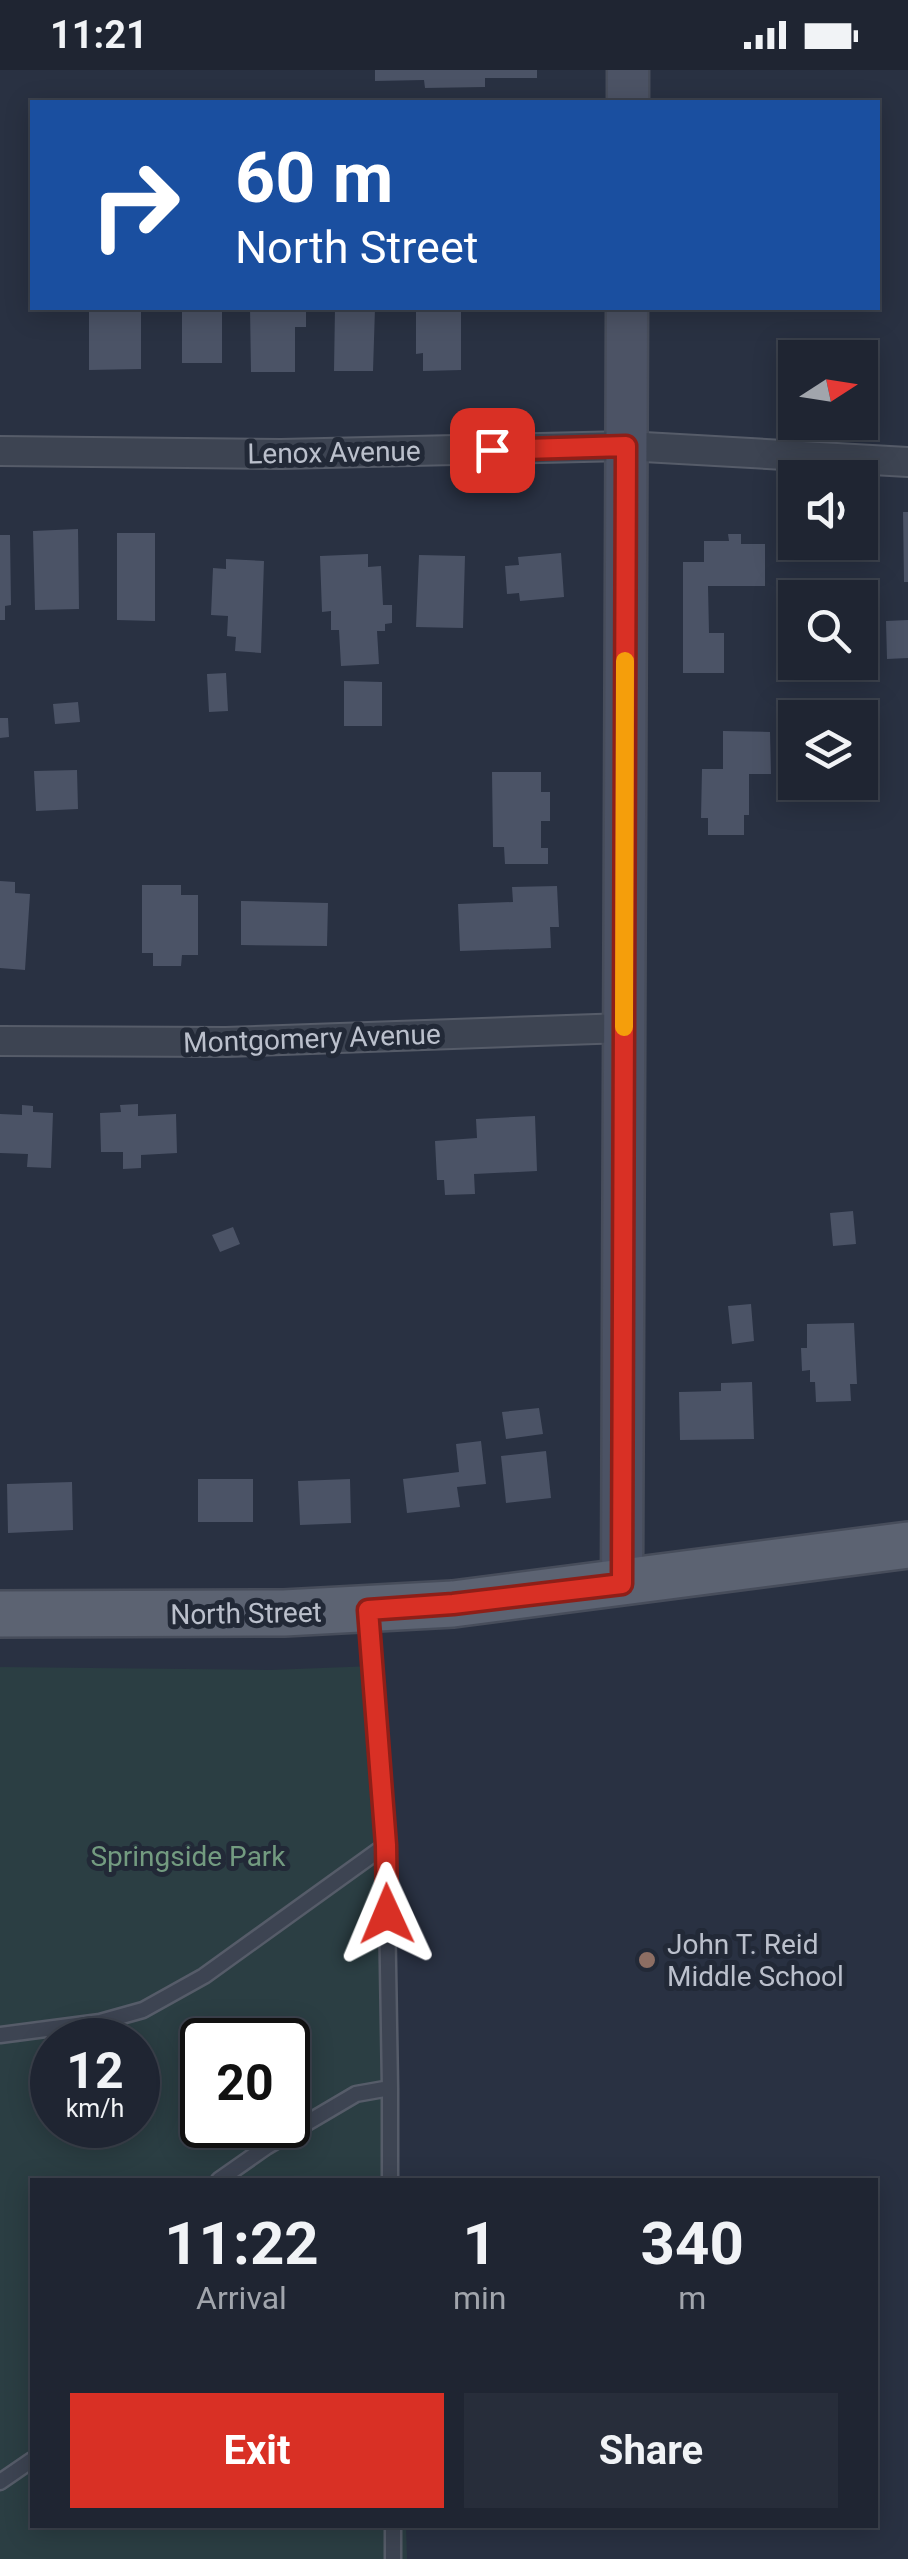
<!DOCTYPE html>
<style>
:root{--surface:#1f2532;--page:#272d3a;--text:#f1f3f6;--muted:#a1a5ac;--line:#3c424d;--accent:#d93025}
body{margin:0;font-family:Roboto,sans-serif;background:var(--page);color:var(--text);height:100vh;display:flex;flex-direction:column;font-size:38px;white-space:nowrap}
*{box-sizing:border-box;margin:0}
p{font-size:32px;color:var(--muted)}
.icon{flex:none;width:55px;height:55px;fill:none;stroke:currentColor;stroke-width:2;stroke-linecap:round;stroke-linejoin:round}
.map{position:relative;flex:1;overflow:hidden}
.side{position:absolute;left:30px;top:2108px;width:848px;height:350px;display:flex;flex-direction:column;background:var(--surface);border-radius:0px;box-shadow:0 5px 25px #0003,0 0 0 2px var(--line)}
.side>*{flex:none}
.banner{position:absolute;left:30px;top:30px;width:850px;height:210px;border-radius:0px;box-shadow:0 5px 25px #0003,0 0 0 2px var(--line);background:#1a4fa0;color:#fff;overflow:hidden}
.needle{width:65px;rotate:78deg}
.controls{position:absolute;left:778px;top:270px;display:grid;gap:20px}
.controls a{display:grid;place-items:center;width:100px;height:100px;border-radius:0px;background:var(--surface);box-shadow:0 5px 25px #0003,0 0 0 2px var(--line);font-size:50px}
.speed{position:absolute;left:30px;top:1948px;display:flex;gap:20px;font-size:50px;font-weight:700;text-align:center}
.speed>*{display:grid;place-content:center;width:130px;height:130px;border-radius:50%;background:var(--surface);box-shadow:0 5px 25px #0003,0 0 0 2px var(--line);line-height:1}
.speed small{font-size:25px;font-weight:400}
.speed .limit{border:5px solid #111;border-radius:15px;background:#fff;color:#111}
.pin{position:absolute;display:grid;place-items:center;width:85px;height:85px;color:#fff;margin:-42px;border-radius:20px;box-shadow:0 5px 15px #0006}
.me{position:absolute;width:110px;margin:-55px;rotate:359deg;stroke-linejoin:round;filter:drop-shadow(0 0 8px #0008)}
.turn{display:flex;align-items:center;gap:35px;height:210px;padding:0 40px;font-size:45px}
.turn .icon{width:130px;height:130px;stroke-width:2.5}
.turn b{display:block;font-size:70px;line-height:85px}
.eta{display:flex;justify-content:space-evenly;align-items:center;height:170px;text-align:center}
.eta b{font-size:60px;font-weight:700;line-height:70px}
.cta{display:flex;gap:20px;margin-top:auto;padding:20px 40px}
.cta a{flex:1;height:115px;border-radius:0px;background:var(--accent);color:#fff;font-size:40px;font-weight:700;line-height:115px;text-align:center}
.cta a+a{background:var(--page);color:var(--text)}
.status{display:flex;justify-content:space-between;align-items:center;height:70px;padding:0 50px;background:var(--surface);direction:ltr}
.status svg{height:28px;fill:currentColor}
.map>svg:first-child{display:block}
.green{fill:#2b3e43;fill-rule:evenodd}
.building{fill:#4b5366}
.lines{fill:none;stroke-linecap:round;stroke-linejoin:round}
.lane-casing{stroke:#565c69;stroke-width:19}
.street-casing{stroke:#565c69;stroke-width:32}
.secondary-casing{stroke:#474d5b;stroke-width:45}
.primary-casing{stroke:#474d5b;stroke-width:50}
.lane{stroke:#3d4452;stroke-width:14}
.street{stroke:#3d4452;stroke-width:28}
.secondary{stroke:#4c5365;stroke-width:40}
.primary{stroke:#5c6372;stroke-width:45}
.route-casing{stroke:#8d1f18;stroke-width:25}
.route{stroke:#d93025;stroke-width:18}
.slow{stroke:#f59e0b;stroke-width:18}
.education-dot{fill:#8d6e63;stroke:#222937;stroke-width:4}
.labels{text-anchor:middle;stroke-width:10;stroke-linejoin:round;paint-order:stroke}
.street-label{font-size:28px;fill:#bbc0cc;stroke:#222937}
.park-label{font-size:28px;fill:#739b80;stroke:#222937}
.poi-label{font-size:28px;fill:#bbc0cc;stroke:#222937;text-anchor:start}
</style>
<div class="status"><b>11:21</b><svg viewBox="0 0 49 12"><path d="M0 12V9h3v3zM5 12V6h3v6zM10 12V3h3v9zM15 12V0h3v12zM26 1h20v11H26zM47 4h2v5h-2z"/></svg></div>
<div class="map">
<svg width="908" height="2489" viewBox="0 0 908 2489">
<rect width="100%" height="100%" fill="#293142"/>
<path class="green" d="M 374,1596 L 393,2110 L 32,2110 L 32,2455 L 406,2455 L 407,2489 L 0,2489 L 0,1597 L 270,1600 ZM 52,1970 L 138,1970 L 138,2055 L 52,2055 ZM 202,1970 L 288,1970 L 288,2055 L 202,2055 Z"/>
<path class="building" d="M 375,0 L 537,0 L 537,8 L 485,8 L 485,17 L 425,18 L 424,10 L 375,11 Z
M 89,238 L 141,238 L 141,299 L 89,300 Z
M 182,238 L 222,238 L 222,293 L 182,293 Z
M 250,238 L 306,238 L 306,257 L 295,257 L 295,302 L 251,302 Z
M 335,238 L 375,238 L 373,301 L 334,301 Z
M 416,238 L 461,238 L 461,300 L 423,301 L 423,283 L 416,284 Z
M 903,442 L 908,442 L 908,512 L 904,512 Z
M 78,459 L 79,539 L 35,540 L 33,461 Z
M 117,463 L 155,463 L 155,551 L 117,550 Z
M 728,464 L 741,464 L 741,474 L 765,474 L 765,516 L 708,516 L 709,563 L 724,563 L 724,603 L 683,603 L 683,492 L 704,492 L 704,471 L 729,471 Z
M 0,465 L 10,465 L 11,535 L 5,536 L 5,550 L 0,550 Z
M 561,483 L 564,527 L 520,531 L 519,523 L 507,524 L 505,496 L 519,495 L 518,487 Z
M 368,484 L 368,497 L 381,496 L 383,535 L 392,535 L 392,553 L 385,554 L 385,561 L 377,561 L 379,594 L 341,596 L 339,560 L 331,560 L 331,541 L 322,542 L 320,486 Z
M 419,485 L 465,486 L 463,558 L 416,557 Z
M 226,489 L 264,491 L 261,583 L 235,581 L 236,567 L 227,566 L 228,546 L 211,545 L 213,498 L 226,499 Z
M 908,550 L 908,588 L 887,589 L 886,551 Z
M 226,603 L 228,641 L 209,642 L 207,604 Z
M 344,611 L 382,612 L 382,656 L 344,656 Z
M 78,632 L 80,652 L 55,654 L 53,634 Z
M 0,648 L 8,648 L 9,667 L 0,668 Z
M 723,661 L 770,662 L 771,704 L 749,704 L 749,745 L 744,745 L 744,765 L 708,765 L 708,748 L 701,748 L 702,699 L 723,699 Z
M 77,700 L 78,739 L 36,741 L 34,701 Z
M 492,702 L 541,702 L 541,722 L 550,722 L 550,751 L 541,751 L 541,778 L 548,778 L 548,794 L 505,794 L 504,777 L 493,777 Z
M 0,811 L 15,812 L 15,823 L 30,824 L 25,900 L 0,898 Z
M 142,815 L 181,815 L 181,825 L 198,825 L 198,885 L 182,885 L 181,896 L 153,896 L 153,883 L 142,883 Z
M 557,816 L 559,857 L 550,857 L 551,878 L 460,881 L 458,834 L 513,832 L 512,817 Z
M 241,831 L 328,833 L 327,876 L 241,875 Z
M 138,1034 L 138,1046 L 176,1044 L 177,1083 L 141,1085 L 141,1098 L 123,1099 L 123,1082 L 101,1082 L 100,1043 L 121,1042 L 120,1035 Z
M 22,1035 L 33,1036 L 33,1042 L 53,1043 L 51,1098 L 27,1097 L 28,1084 L 0,1083 L 0,1044 L 22,1045 Z
M 535,1046 L 537,1101 L 474,1104 L 475,1124 L 445,1125 L 444,1110 L 437,1110 L 435,1071 L 477,1068 L 476,1049 Z
M 853,1141 L 856,1174 L 833,1176 L 830,1143 Z
M 233,1157 L 240,1174 L 220,1182 L 212,1165 Z
M 751,1234 L 754,1271 L 732,1274 L 728,1236 Z
M 854,1253 L 857,1314 L 850,1314 L 851,1331 L 816,1332 L 815,1312 L 810,1312 L 810,1300 L 802,1301 L 801,1278 L 807,1278 L 807,1254 Z
M 752,1312 L 754,1369 L 680,1370 L 679,1322 L 721,1321 L 721,1313 Z
M 539,1338 L 543,1364 L 506,1369 L 502,1342 Z
M 481,1371 L 486,1414 L 457,1417 L 460,1437 L 407,1443 L 403,1409 L 459,1402 L 456,1374 Z
M 546,1381 L 551,1428 L 506,1433 L 501,1386 Z
M 198,1409 L 253,1409 L 253,1452 L 198,1452 Z
M 350,1409 L 351,1453 L 300,1455 L 298,1411 Z
M 72,1412 L 73,1460 L 8,1463 L 7,1414 Z"/>
<g class="lines">
<defs>
<path id="lane" d="M 369,1546 L 386,1775 L 390,2018
M 0,1965 L 100,1952 L 143,1940 L 204,1906 L 386,1775
M 219,2110 L 266,2077 L 356,2024 L 390,2018 L 390,2110
M 0,2412 L 32,2390
M 393,2455 L 393,2489"/>
<path id="street" d="M 0,381 L 281,384 L 626,376 L 908,392
M 0,971 L 226,972 L 625,958"/>
<path id="secondary" d="M 628,32 L 628,0
M 622,1514 L 627,238"/>
<path id="primary" d="M 0,1544 L 284,1543 L 453,1534 L 908,1475"/>
</defs>
<use href="#lane" class="lane-casing"/>
<use href="#street" class="street-casing"/>
<use href="#secondary" class="secondary-casing"/>
<use href="#primary" class="primary-casing"/>
<use href="#lane" class="lane"/>
<use href="#street" class="street"/>
<use href="#secondary" class="secondary"/>
<use href="#primary" class="primary"/>
</g>
<g class="lines">
<defs>
<path id="route" d="M 387,1844 L 386,1775 L 368,1540 L 453,1534 L 622,1514 L 626,376 L 492,380"/>
</defs>
<use href="#route" class="route-casing"/>
<use href="#route" class="route"/>
<path class="slow" d="M 624,957 L 625,591"/>
</g>
<circle class="education-dot" cx="647" cy="1890" r="10"/>
<g class="labels">
<g class="street-label">
<text transform="translate(334 382) rotate(-1)" y="10">Lenox Avenue</text>
<text transform="translate(312 968) rotate(-2)" y="10">Montgomery Avenue</text>
<text transform="translate(246 1543) rotate(-1)" y="10">North Street</text>
</g>
<g class="park-label">
<text x="188" y="1796">Springside Park</text>
</g>
<g class="poi-label">
<text x="667" y="1884">John T. Reid<tspan x="667" dy="32">Middle School</tspan></text>
</g>
</g>
</svg>
<div class="controls">
<a><svg class="needle" viewBox="-14 -14 28 28"><path d="M0-13l5 13h-10z" fill="#e53935"/><path d="M0 13l5-13h-10z" fill="#a1a5ac"/></svg></a>
<a><svg class="icon" aria-label="sound" viewBox="0 0 24 24"><path d="M4 9h4l5-4v14l-5-4H4zM17 9q2 3 0 6"/></svg></a>
<a><svg class="icon" aria-label="search" viewBox="0 0 24 24"><circle cx="10" cy="10" r="6"/><path d="M15 15l6 6"/></svg></a>
<a><svg class="icon" aria-label="layers" viewBox="0 0 24 24"><path d="M12 4l9 5-9 5-9-5zM3 14l9 5 9-5"/></svg></a>
</div>
<div class="speed"><div>12<small>km/h</small></div><div class="limit">20</div></div>
<div class="pin" style="left:492px;top:380px;background:#d93025"><svg class="icon" aria-label="arrive" viewBox="0 0 24 24"><path d="M6 21V4h12l-3 4 3 4H6"/></svg></div>
<svg class="me" style="left:387px;top:1844px" viewBox="-20 -20 40 40"><path d="M0-17L14 15 0 8-14 15z" fill="#d93025" stroke="#fff" stroke-width="4"/></svg>
<div class="banner">
<div class="turn"><svg class="icon" aria-label="right" viewBox="0 0 24 24"><path d="M7 20v-9h11M14 6l5 5-5 5"/></svg><div><b>60 m</b>North Street</div></div>
</div>
<section class="side">
<div class="eta">
<div><b>11:22</b><p>Arrival</p></div>
<div><b>1</b><p>min</p></div>
<div><b>340</b><p>m</p></div>
</div>
<div class="cta"><a>Exit</a><a>Share</a></div>
</section>
</div>
